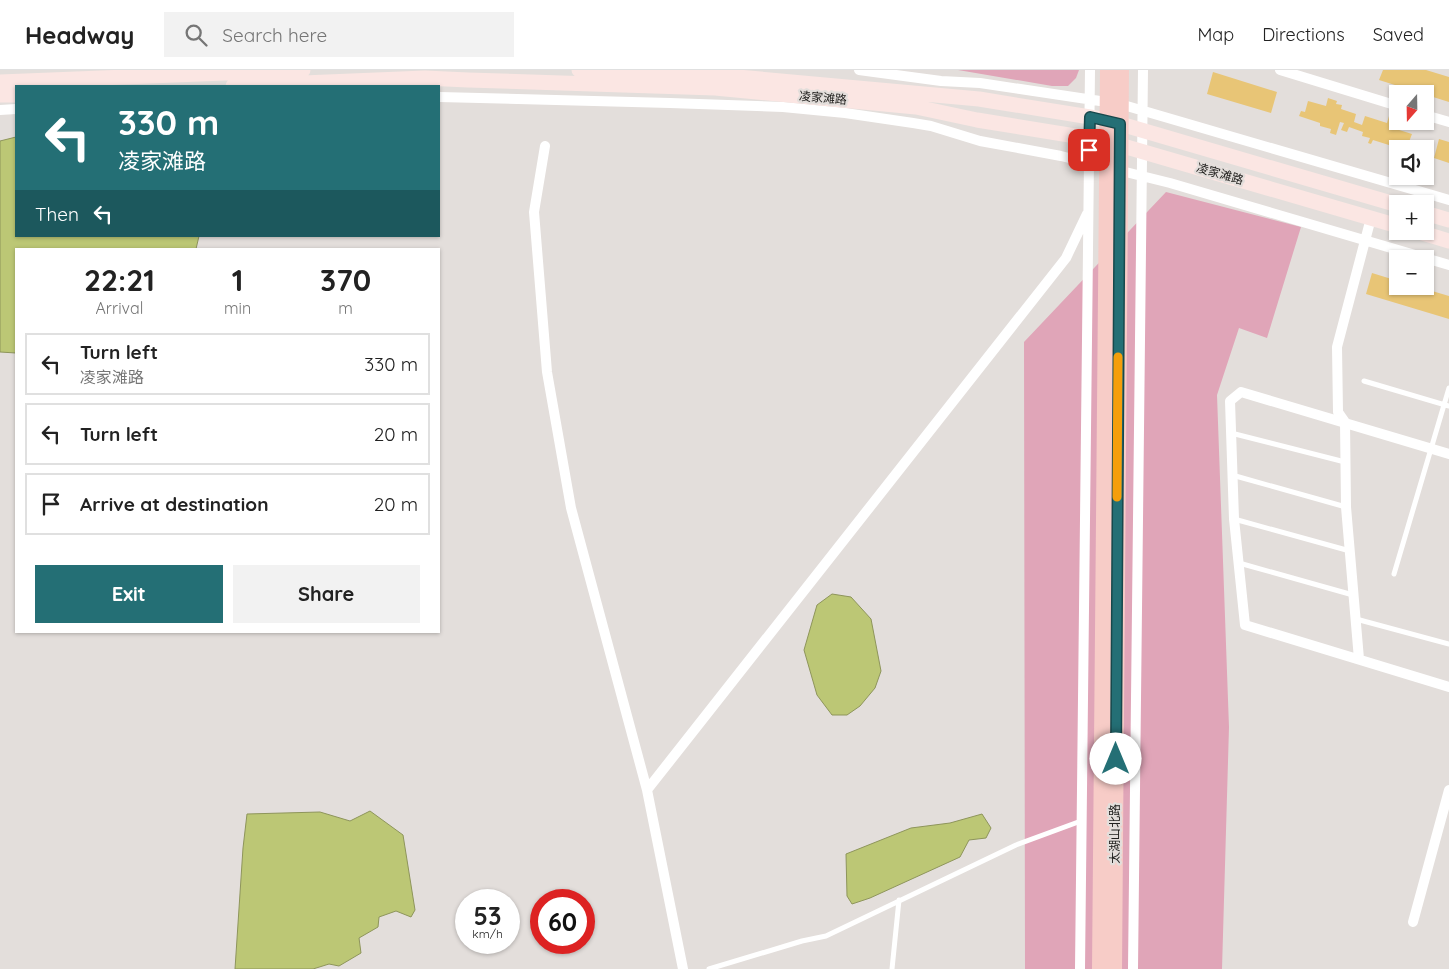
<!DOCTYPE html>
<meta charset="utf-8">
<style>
:root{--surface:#fff;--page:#f2f2f2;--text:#222;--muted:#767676;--line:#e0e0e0;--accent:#246f75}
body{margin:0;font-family:Quicksand,"Noto Sans SC",sans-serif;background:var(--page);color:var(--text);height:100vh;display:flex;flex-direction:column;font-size:19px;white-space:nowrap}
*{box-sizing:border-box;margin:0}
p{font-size:16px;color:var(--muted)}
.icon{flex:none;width:28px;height:28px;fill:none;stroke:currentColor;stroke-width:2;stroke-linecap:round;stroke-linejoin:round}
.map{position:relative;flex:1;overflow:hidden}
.details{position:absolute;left:15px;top:178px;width:425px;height:385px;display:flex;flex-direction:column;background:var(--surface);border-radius:0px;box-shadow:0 1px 4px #0004}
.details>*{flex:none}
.hud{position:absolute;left:15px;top:15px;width:425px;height:152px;border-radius:0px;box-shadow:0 1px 4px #0004;background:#246f75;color:#fff;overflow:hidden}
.needle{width:32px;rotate:200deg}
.controls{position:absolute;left:1389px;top:15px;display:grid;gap:10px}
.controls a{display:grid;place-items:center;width:45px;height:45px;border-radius:0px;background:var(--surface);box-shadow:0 1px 4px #0004;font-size:25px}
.speed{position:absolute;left:455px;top:819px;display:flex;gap:10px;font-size:25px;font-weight:700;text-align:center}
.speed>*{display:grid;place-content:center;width:65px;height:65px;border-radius:50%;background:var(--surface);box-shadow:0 1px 4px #0004;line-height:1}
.speed small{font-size:12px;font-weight:400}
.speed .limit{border:8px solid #d22;background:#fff;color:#111}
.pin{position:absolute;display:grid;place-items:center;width:42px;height:42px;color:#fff;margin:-21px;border-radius:10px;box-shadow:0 2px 8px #0006}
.me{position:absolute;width:55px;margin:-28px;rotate:0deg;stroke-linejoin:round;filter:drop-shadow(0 0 4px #0008)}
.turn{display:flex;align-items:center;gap:18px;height:105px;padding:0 20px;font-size:22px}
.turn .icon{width:65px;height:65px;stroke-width:2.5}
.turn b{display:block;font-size:35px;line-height:42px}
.then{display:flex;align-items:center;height:48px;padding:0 20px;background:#0003;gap:10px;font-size:19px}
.eta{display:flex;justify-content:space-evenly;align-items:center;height:85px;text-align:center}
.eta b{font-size:30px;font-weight:800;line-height:35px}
.action{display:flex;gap:10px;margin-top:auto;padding:10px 20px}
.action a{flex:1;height:58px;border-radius:0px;background:var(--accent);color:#fff;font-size:20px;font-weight:800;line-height:58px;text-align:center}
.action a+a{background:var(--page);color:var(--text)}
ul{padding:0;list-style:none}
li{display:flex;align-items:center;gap:15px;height:62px;margin:0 10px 8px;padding:0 10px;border:2px solid var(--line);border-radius:0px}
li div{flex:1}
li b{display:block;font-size:19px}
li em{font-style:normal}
header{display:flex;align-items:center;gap:30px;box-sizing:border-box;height:70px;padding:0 25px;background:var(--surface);border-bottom:1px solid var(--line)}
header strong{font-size:24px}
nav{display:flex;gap:28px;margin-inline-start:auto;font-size:18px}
.search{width:350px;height:45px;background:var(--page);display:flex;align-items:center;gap:12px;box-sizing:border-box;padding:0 18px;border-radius:0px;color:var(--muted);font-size:19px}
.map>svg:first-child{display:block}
.green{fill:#e0a5b8}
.water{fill:#bcc775;stroke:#8e955b}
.building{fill:#e8c576}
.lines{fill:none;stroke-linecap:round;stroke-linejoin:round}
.lane{stroke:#fff;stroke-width:5}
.street{stroke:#fff;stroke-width:10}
.secondary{stroke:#fbe6e3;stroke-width:15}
.primary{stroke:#f7ccc7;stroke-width:16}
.route-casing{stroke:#17484c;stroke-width:12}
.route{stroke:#246f75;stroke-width:9}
.slow{stroke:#f59e0b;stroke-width:9}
.labels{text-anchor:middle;stroke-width:4.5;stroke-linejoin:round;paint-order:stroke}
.street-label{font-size:12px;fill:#21201e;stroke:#e3dedb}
</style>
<header>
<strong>Headway</strong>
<div class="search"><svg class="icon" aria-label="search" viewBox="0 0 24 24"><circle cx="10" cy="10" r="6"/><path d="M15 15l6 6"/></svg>Search here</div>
<nav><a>Map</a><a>Directions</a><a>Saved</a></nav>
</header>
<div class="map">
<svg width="1449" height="899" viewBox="0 0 1449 899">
<rect width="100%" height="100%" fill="#e3dedb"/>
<path class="green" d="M 958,0 L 1079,0 L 1076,8 L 1068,16 L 1052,16 Z
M 1166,122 L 1301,157 L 1267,268 L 1239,258 L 1217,325 L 1229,657 L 1222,899 L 1025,899 L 1024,272 Z"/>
<path class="water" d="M 16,67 L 16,166 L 199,166 L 196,179 L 16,179 L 16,283 L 0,282 L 0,71 Z
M 832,524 L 851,527 L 871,549 L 881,601 L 875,618 L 860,636 L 847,645 L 832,645 L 817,625 L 804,580 L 817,535 Z
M 370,741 L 403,765 L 415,840 L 411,847 L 396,841 L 379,847 L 378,857 L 359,868 L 361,883 L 339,896 L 329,894 L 313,899 L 235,899 L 243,778 L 247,744 L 320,742 L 350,751 Z
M 982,744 L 991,758 L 986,768 L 969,770 L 960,787 L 870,828 L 852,834 L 847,826 L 846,784 L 911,758 L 950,753 Z"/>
<path class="building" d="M 1383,0 L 1426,0 L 1449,7 L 1449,32 L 1379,10 Z
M 1213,2 L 1277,22 L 1271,43 L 1207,24 Z
M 1328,28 L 1337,31 L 1336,34 L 1342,35 L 1341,39 L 1356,44 L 1354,52 L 1362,55 L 1365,46 L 1387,53 L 1389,46 L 1394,48 L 1392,51 L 1398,53 L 1396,59 L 1412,64 L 1407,77 L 1394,73 L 1392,76 L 1373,70 L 1371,74 L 1368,73 L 1370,68 L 1362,66 L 1363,62 L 1349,57 L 1347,62 L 1341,60 L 1344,53 L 1340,52 L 1336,65 L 1330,63 L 1331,59 L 1320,56 L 1320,53 L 1299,46 L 1301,41 L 1305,42 L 1308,31 L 1326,36 Z
M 1439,69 L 1449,72 L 1449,93 L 1434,88 Z
M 1372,203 L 1398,211 L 1398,216 L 1415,216 L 1449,226 L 1449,249 L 1366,224 Z"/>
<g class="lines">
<path class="lane" d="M 1364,311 L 1449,336
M 1231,363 L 1345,392
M 1232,405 L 1346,437
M 1234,449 L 1350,481
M 1239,493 L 1353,525
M 1394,504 L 1449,318
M 1356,549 L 1449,574
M 709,899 L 802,871 L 826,866 L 1016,775 L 1081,751
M 892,899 L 899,830"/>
<path class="street" d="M 859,0 L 941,11 L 980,13 L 1120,34 L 1449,130
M 1280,0 L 1398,36
M 439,27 L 670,33 L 783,37 L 845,43 L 913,53 L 931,56 L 980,71 L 1061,86 L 1170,113 L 1449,195
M 0,40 L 16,39
M 1425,45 L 1449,52
M 545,76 L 534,142 L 547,302 L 571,438 L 647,720 L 683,899
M 1449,384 L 1241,322 L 1230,331 L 1234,449 L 1245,555 L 1449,617
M 1359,589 L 1346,437 L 1345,352 L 1338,342 L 1337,277 L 1371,148
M 647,720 L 1066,188 L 1087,144
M 1413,852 L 1449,720
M 1080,899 L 1090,0
M 1133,899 L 1143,0"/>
<path class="secondary" d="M 579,0 L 716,5 L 979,29 L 1090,47 L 1107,50 L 1398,135
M 0,12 L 303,0
M 233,16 L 425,8 L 468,10 L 715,18 L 916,37 L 977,50 L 1106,71 L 1398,156
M 0,25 L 16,25
M 1425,143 L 1449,150
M 1416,161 L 1449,171"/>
<path class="primary" d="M 1100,899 L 1108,0
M 1114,899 L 1121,0"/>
</g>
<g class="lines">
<defs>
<path id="route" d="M 1089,80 L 1090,47 L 1120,54 L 1116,689"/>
</defs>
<use href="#route" class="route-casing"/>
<use href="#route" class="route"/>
<path class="slow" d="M 1117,427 L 1118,287"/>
</g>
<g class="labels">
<g class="street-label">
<text transform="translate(823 28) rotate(5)" y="4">凌家滩路</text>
<text transform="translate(1220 104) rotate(16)" y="4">凌家滩路</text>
<text transform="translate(1115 764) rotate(-90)" y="4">太湖山北路</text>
</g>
</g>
</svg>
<div class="controls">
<a><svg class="needle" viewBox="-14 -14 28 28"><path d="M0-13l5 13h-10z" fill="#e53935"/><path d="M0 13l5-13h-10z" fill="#767676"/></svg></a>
<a><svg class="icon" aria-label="sound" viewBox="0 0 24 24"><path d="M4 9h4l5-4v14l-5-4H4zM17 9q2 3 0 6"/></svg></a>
<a>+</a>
<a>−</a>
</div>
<div class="speed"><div>53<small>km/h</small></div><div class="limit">60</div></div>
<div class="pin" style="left:1089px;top:80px;background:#d93025"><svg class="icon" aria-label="arrive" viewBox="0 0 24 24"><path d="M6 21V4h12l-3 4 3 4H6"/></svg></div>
<svg class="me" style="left:1116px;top:689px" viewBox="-20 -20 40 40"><circle r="19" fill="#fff"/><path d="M0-13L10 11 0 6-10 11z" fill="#246f75"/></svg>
<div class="hud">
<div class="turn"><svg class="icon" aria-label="left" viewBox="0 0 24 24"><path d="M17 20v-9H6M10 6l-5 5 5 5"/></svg><div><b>330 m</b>凌家滩路</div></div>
<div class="then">Then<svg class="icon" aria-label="left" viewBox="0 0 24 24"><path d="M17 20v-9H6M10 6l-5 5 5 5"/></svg></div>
</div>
<section class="details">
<div class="eta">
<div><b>22:21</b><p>Arrival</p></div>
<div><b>1</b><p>min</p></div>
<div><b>370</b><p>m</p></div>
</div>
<ul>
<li><svg class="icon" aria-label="left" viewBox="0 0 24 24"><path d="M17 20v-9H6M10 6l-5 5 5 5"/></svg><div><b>Turn left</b><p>凌家滩路</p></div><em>330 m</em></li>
<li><svg class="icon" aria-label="left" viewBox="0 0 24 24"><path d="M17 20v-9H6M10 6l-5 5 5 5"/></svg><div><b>Turn left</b></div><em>20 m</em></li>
<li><svg class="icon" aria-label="arrive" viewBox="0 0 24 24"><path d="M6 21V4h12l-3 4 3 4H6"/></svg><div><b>Arrive at destination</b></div><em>20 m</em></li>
</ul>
<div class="action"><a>Exit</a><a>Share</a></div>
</section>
</div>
